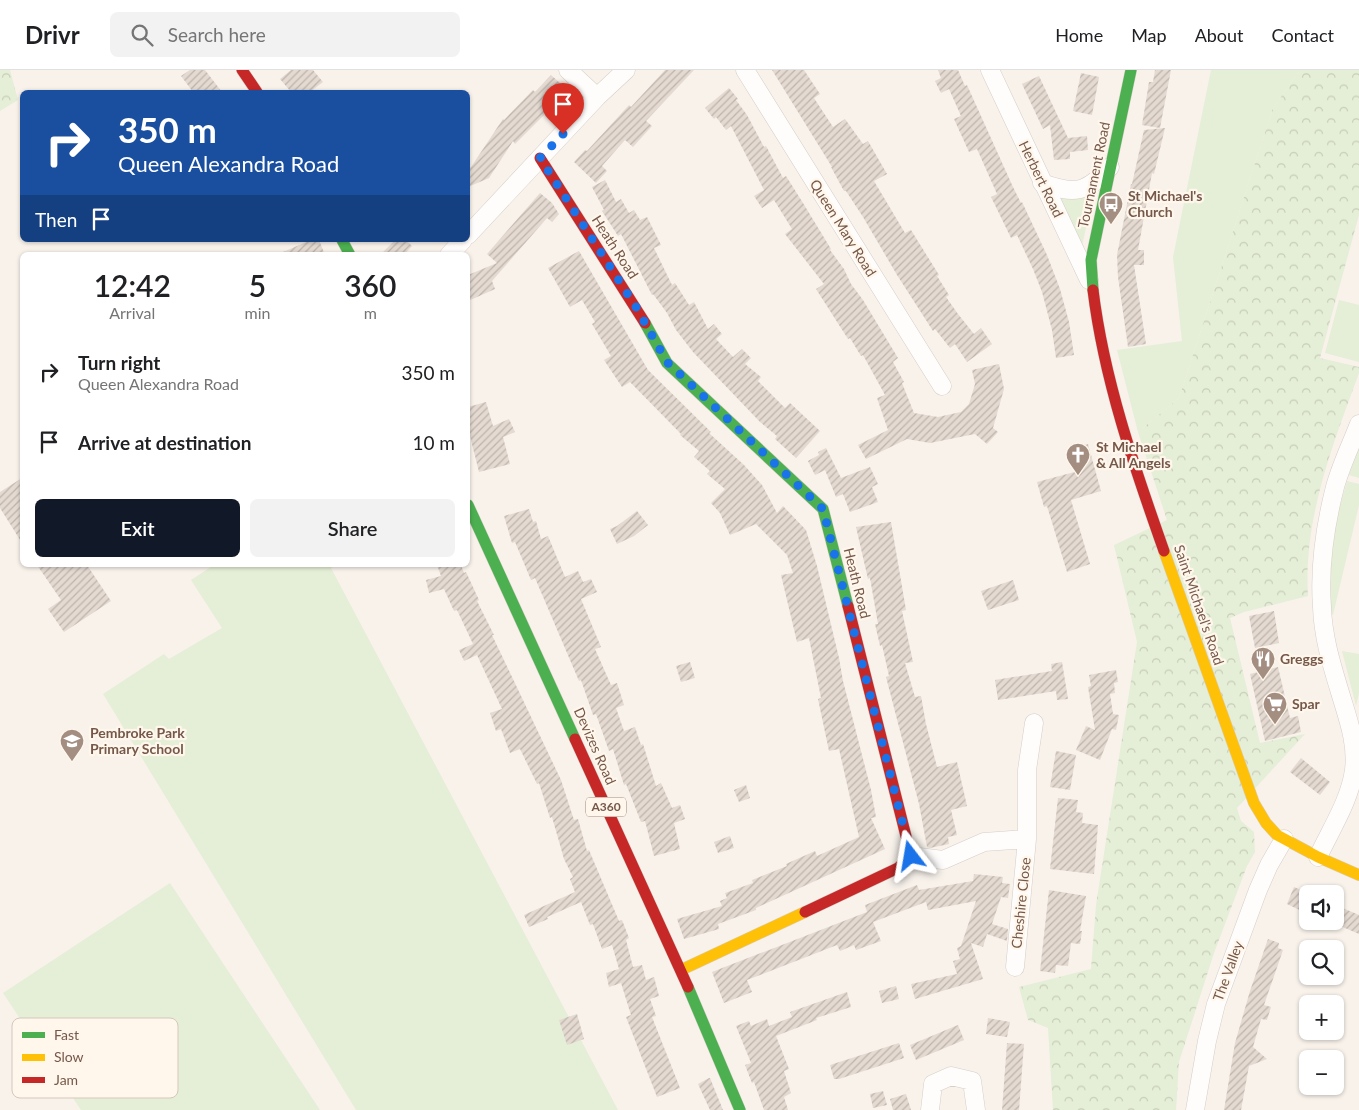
<!DOCTYPE html>
<meta charset="utf-8">
<style>
:root{--surface:#fff;--page:#f2f2f2;--text:#202124;--muted:#757577;--line:#e0e0e0;--accent:#111827}
body{margin:0;font-family:Lato,sans-serif;background:var(--page);color:var(--text);height:100vh;display:flex;flex-direction:column;font-size:19px;white-space:nowrap}
*{box-sizing:border-box;margin:0}
p{font-size:16px;color:var(--muted)}
.icon{flex:none;width:28px;height:28px;fill:none;stroke:currentColor;stroke-width:2;stroke-linecap:round;stroke-linejoin:round}
.map{position:relative;flex:1;overflow:hidden}
.drawer{position:absolute;left:20px;top:182px;width:450px;height:315px;display:flex;flex-direction:column;background:var(--surface);border-radius:8px;box-shadow:0 1px 4px #0004}
.drawer>*{flex:none}
.hud{position:absolute;left:20px;top:20px;width:450px;height:152px;border-radius:8px;box-shadow:0 1px 4px #0004;background:#1a4fa0;color:#fff;overflow:hidden}
.controls{position:absolute;left:1299px;top:815px;display:grid;gap:10px}
.controls a{display:grid;place-items:center;width:45px;height:45px;border-radius:8px;background:var(--surface);box-shadow:0 1px 4px #0004;font-size:25px}
.pin{position:absolute;display:grid;place-items:center;width:42px;height:42px;color:#fff;margin:-51px -21px;border-radius:50% 50% 50% 0;rotate:-45deg;box-shadow:0 0 5px #0007}
.pin .icon{rotate:45deg}
.me{position:absolute;width:55px;margin:-28px;rotate:346deg;stroke-linejoin:round;filter:drop-shadow(0 0 4px #0008)}
.turn{display:flex;align-items:center;gap:18px;height:105px;padding:0 15px;font-size:22px}
.turn .icon{width:65px;height:65px;stroke-width:2.5}
.turn b{display:block;font-size:35px;line-height:42px}
.then{display:flex;align-items:center;height:48px;padding:0 15px;background:#0003;gap:10px;font-size:19px}
.eta{display:flex;justify-content:space-evenly;align-items:center;height:85px;text-align:center}
.eta b{font-size:30px;font-weight:600;line-height:35px}
.cta{display:flex;gap:10px;margin-top:auto;padding:10px 15px}
.cta a{flex:1;height:58px;border-radius:8px;background:var(--accent);color:#fff;font-size:20px;font-weight:600;line-height:58px;text-align:center}
.cta a+a{background:var(--page);color:var(--text)}
ul{padding:0;list-style:none}
li{display:flex;align-items:center;gap:15px;height:70px;padding:0 15px}
li div{flex:1}
li b{display:block;font-size:19px}
li em{font-style:normal}
header{display:flex;align-items:center;gap:30px;box-sizing:border-box;height:70px;padding:0 25px;background:var(--surface);border-bottom:1px solid var(--line)}
header strong{font-size:24px}
nav{display:flex;gap:28px;margin-inline-start:auto;font-size:18px}
.search{width:350px;height:45px;background:var(--page);display:flex;align-items:center;gap:12px;box-sizing:border-box;padding:0 18px;border-radius:8px;color:var(--muted);font-size:19px}
.map>svg:first-child{display:block}
.green{fill:#e5eed6}
.forest{fill:url(#forest-crowns)}
.building{fill:url(#building-hatch)}
.lines{fill:none;stroke-linecap:round;stroke-linejoin:round}
.street-casing{stroke:#d6cec8;stroke-width:19}
.fast-casing{stroke:#d7cec8;stroke-width:12}
.slow-casing{stroke:#d7cec8;stroke-width:12}
.jam-casing{stroke:#d7cec8;stroke-width:12}
.street{stroke:#fefdfc;stroke-width:18}
.fast{stroke:#4caf50;stroke-width:11}
.slow{stroke:#ffc107;stroke-width:11}
.jam{stroke:#c62828;stroke-width:11}
.route{stroke:#1a73e8;stroke-width:9;stroke-dasharray:0 16.2}
.labels{text-anchor:middle;stroke-width:4.5;stroke-linejoin:round;paint-order:stroke}
.shield{fill:#fff7ec;stroke:#9f887b;stroke-width:1}
.shield-label{font-size:12px;font-weight:bold;fill:#76584a}
.street-label{font-size:14px;fill:#76584a;stroke:#fff7ec}
.poi-label{font-size:14px;font-weight:bold;fill:#76584a;stroke:#fff7ec;text-anchor:start}
.key{fill:#fff7ec;stroke:#d6c7bb;stroke-width:1}
.key-label{font-size:14px;fill:#76584a}
</style>
<header>
<strong>Drivr</strong>
<div class="search"><svg class="icon" aria-label="search" viewBox="0 0 24 24"><circle cx="10" cy="10" r="6"/><path d="M15 15l6 6"/></svg>Search here</div>
<nav><a>Home</a><a>Map</a><a>About</a><a>Contact</a></nav>
</header>
<div class="map">
<svg width="1359" height="1040" viewBox="0 0 1359 1040">
<defs>
<pattern id="forest-crowns" width="20" height="18" patternUnits="userSpaceOnUse" patternTransform="scale(1.25)"><rect width="20" height="18" fill="#e5eed6"/><path d="M2 6a3 3 0 1 1 6 0M12 15a3 3 0 1 1 6 0" fill="none" stroke="#c8ceb9"/></pattern>
<pattern id="building-hatch" width="6" height="6" patternUnits="userSpaceOnUse" patternTransform="scale(1.25)"><rect width="6" height="6" fill="#e4dad2"/><path d="M-1 1l2-2M0 6l6-6M5 7l2-2" fill="none" stroke="#bdb4ac"/></pattern>
</defs>
<rect width="100%" height="100%" fill="#f8f2eb"/>
<path class="green" d="M 1211,0 L 1300,0 L 1273,38 L 1179,328 L 1138,362 L 1117,280 L 1182,271 L 1173,187 Z
M 1090,124 L 1093,125 L 1082,176 L 1059,129 L 1060,126 Z
M 1339,230 L 1359,235 L 1359,292 L 1325,283 Z
M 1359,377 L 1359,408 L 1349,405 Z
M 1347,411 L 1359,414 L 1359,435 L 1333,545 L 1330,545 L 1330,492 L 1335,453 Z
M 214,495 L 336,495 L 331,498 L 618,1040 L 356,1040 L 103,624 L 164,584 L 169,589 L 222,558 L 191,510 Z
M 1342,581 L 1359,584 L 1359,623 L 1356,636 Z
M 170,813 L 320,1040 L 81,1040 L 3,923 Z"/>
<path class="forest" d="M 0,0 L 10,0 L 18,30 L 0,41 Z
M 1300,0 L 1359,0 L 1359,145 L 1320,288 L 1359,297 L 1359,303 C 1333,374 1303,449 1308,526 L 1244,542 L 1230,548 L 1260,673 L 1305,664 L 1237,738 L 1241,751 L 1254,762 L 1255,782 L 1247,796 L 1214,883 L 1179,992 L 1176,1040 L 1053,1040 L 1048,958 L 1028,950 L 1019,917 L 1091,899 L 1096,835 L 1137,572 L 1114,475 L 1167,450 L 1138,362 L 1179,328 L 1273,38 Z"/>
<path class="building" d="M 190,0 L 205,0 L 222,22 L 193,22 L 181,6 Z
M 291,0 L 313,0 L 323,12 L 310,22 L 291,22 L 280,9 Z
M 665,0 L 694,0 L 646,51 L 652,56 L 633,77 L 625,70 L 602,96 L 607,101 L 596,113 L 574,92 L 585,80 L 587,81 L 629,35 L 631,37 Z
M 772,0 L 804,0 L 820,24 L 814,28 L 833,57 L 845,49 L 863,74 L 868,71 L 887,104 L 874,111 L 905,163 L 911,160 L 939,205 L 937,206 L 949,225 L 946,227 L 958,244 L 974,264 L 981,258 L 992,274 L 967,292 L 955,274 L 950,278 L 935,259 L 933,261 L 897,205 L 863,147 L 846,121 L 844,121 L 831,97 L 832,97 Z
M 938,0 L 958,0 L 965,16 L 967,15 L 1013,117 L 1021,133 L 1022,132 L 1047,185 L 1060,219 L 1069,252 L 1074,285 L 1056,288 L 1052,260 L 1042,222 L 1033,199 L 1017,165 L 1011,168 L 994,133 L 991,127 L 997,124 L 977,79 L 969,82 L 954,49 L 961,46 L 949,19 L 941,23 L 935,11 L 941,8 Z
M 1155,0 L 1171,0 L 1160,58 L 1142,55 L 1149,12 L 1153,12 Z
M 1081,3 L 1099,7 L 1092,45 L 1073,41 Z
M 551,5 L 570,22 L 559,35 L 556,33 L 515,74 L 513,71 L 489,108 L 468,117 L 468,99 L 471,97 L 503,49 L 504,50 L 533,20 L 535,22 Z
M 1039,6 L 1068,68 L 1087,66 L 1088,80 L 1070,82 L 1070,89 L 1054,90 L 1050,55 L 1043,59 L 1022,14 Z
M 729,18 L 738,29 L 736,30 L 747,45 L 764,77 L 766,76 L 783,108 L 786,106 L 803,133 L 831,179 L 830,180 L 844,199 L 851,214 L 863,230 L 898,288 L 893,292 L 904,312 L 902,313 L 914,343 L 938,347 L 961,342 L 969,334 L 975,314 L 972,300 L 999,294 L 1004,319 L 993,358 L 998,362 L 987,374 L 975,364 L 930,373 L 907,369 L 866,389 L 858,375 L 888,360 L 877,328 L 885,325 L 863,285 L 861,286 L 850,268 L 848,269 L 816,219 L 824,214 L 785,164 L 792,159 L 774,130 L 762,138 L 754,126 L 764,120 L 731,56 L 726,60 L 716,47 L 714,49 L 705,38 Z
M 1165,58 L 1154,104 L 1152,103 L 1138,180 L 1144,180 L 1144,195 L 1134,195 L 1146,274 L 1128,277 L 1118,207 L 1117,185 L 1131,114 L 1132,114 L 1144,60 Z
M 605,110 L 616,132 L 621,129 L 629,143 L 634,140 L 640,150 L 647,147 L 661,175 L 654,178 L 672,215 L 675,213 L 689,235 L 694,232 L 708,259 L 714,254 L 722,264 L 716,269 L 733,287 L 742,279 L 751,288 L 745,294 L 761,307 L 758,311 L 785,338 L 790,333 L 820,361 L 796,388 L 775,369 L 777,366 L 760,352 L 693,282 L 676,260 L 667,243 L 653,224 L 652,225 L 621,164 L 618,166 L 602,141 L 604,140 L 592,117 Z
M 540,123 L 552,133 L 559,144 L 552,152 L 547,148 L 492,211 L 495,219 L 468,231 L 468,205 L 497,193 L 487,184 Z
M 311,170 L 319,170 L 325,185 L 276,185 Z
M 395,170 L 406,170 L 412,176 L 404,185 L 380,185 Z
M 579,181 L 648,300 L 711,362 L 709,363 L 744,395 L 762,415 L 777,443 L 783,436 L 806,460 L 817,496 L 839,588 L 843,611 L 871,720 L 876,747 L 871,748 L 885,779 L 756,838 L 756,840 L 718,854 L 719,859 L 684,869 L 677,849 L 722,836 L 720,831 L 727,828 L 725,823 L 753,813 L 752,810 L 787,796 L 786,794 L 815,781 L 817,786 L 859,767 L 839,679 L 829,681 L 818,629 L 821,628 L 809,568 L 797,572 L 781,505 L 793,503 L 787,485 L 756,454 L 730,465 L 720,443 L 711,433 L 725,419 L 707,404 L 710,401 L 694,387 L 699,381 L 680,365 L 681,364 L 630,312 L 622,317 L 604,290 L 611,286 L 592,254 L 595,252 L 582,230 L 570,237 L 548,198 Z
M 486,332 L 493,356 L 509,349 L 515,362 L 503,367 L 510,394 L 479,402 L 470,366 L 468,367 L 468,337 Z
M 1088,374 L 1101,421 L 1071,430 L 1090,494 L 1067,502 L 1047,436 L 1044,437 L 1037,412 L 1082,400 L 1076,377 Z
M 826,378 L 841,408 L 870,397 L 878,414 L 872,417 L 878,432 L 850,442 L 843,424 L 836,427 L 825,400 L 815,405 L 808,391 L 819,385 L 818,382 Z
M 22,408 L 22,473 L 0,438 L 0,422 Z
M 529,439 L 533,452 L 536,451 L 541,469 L 548,466 L 565,507 L 578,501 L 583,512 L 591,509 L 597,522 L 581,529 L 601,577 L 595,579 L 611,615 L 617,613 L 624,635 L 616,638 L 624,661 L 635,657 L 641,675 L 643,674 L 656,716 L 661,713 L 672,738 L 680,735 L 685,749 L 674,753 L 680,779 L 654,786 L 645,751 L 641,752 L 626,714 L 624,715 L 613,679 L 609,681 L 596,644 L 593,645 L 581,610 L 579,611 L 535,508 L 531,510 L 515,472 L 512,473 L 504,446 Z
M 637,441 L 648,455 L 634,466 L 617,474 L 610,459 L 617,456 Z
M 891,452 L 906,540 L 902,541 L 913,592 L 905,593 L 915,627 L 921,626 L 926,654 L 937,697 L 957,692 L 967,736 L 951,740 L 957,765 L 948,767 L 949,774 L 930,778 L 927,777 L 919,734 L 886,607 L 889,606 L 882,575 L 880,576 L 875,554 L 878,554 L 870,508 L 868,509 L 856,457 Z
M 37,495 L 87,495 L 111,531 L 64,562 L 48,539 L 61,530 Z
M 437,495 L 461,495 L 464,503 L 466,502 L 479,530 L 477,531 L 494,565 L 492,565 L 561,710 L 574,750 L 578,749 L 587,781 L 589,780 L 619,851 L 622,850 L 629,868 L 626,870 L 633,897 L 642,895 L 646,910 L 654,907 L 659,926 L 650,929 L 656,946 L 652,947 L 680,1018 L 657,1027 L 626,947 L 631,945 L 621,913 L 609,917 L 606,903 L 619,899 L 612,875 L 602,879 L 593,854 L 590,855 L 581,832 L 547,847 L 548,849 L 529,857 L 524,845 L 575,822 L 570,809 L 573,807 L 564,789 L 552,747 L 550,748 L 539,713 L 537,714 L 520,679 L 510,683 L 501,659 L 496,661 L 490,643 L 502,639 L 477,585 L 464,591 L 459,580 L 473,574 L 457,540 L 454,541 L 444,519 L 429,523 L 426,510 L 441,506 Z
M 1013,510 L 1019,530 L 988,540 L 981,521 Z
M 1274,541 L 1279,573 L 1255,578 L 1249,546 Z
M 690,592 L 695,608 L 681,612 L 676,596 Z
M 1062,592 L 1068,629 L 1057,630 L 1056,621 L 998,630 L 995,610 L 1052,601 L 1051,594 Z
M 1278,597 L 1290,648 L 1298,646 L 1301,662 L 1265,671 L 1250,604 Z
M 1116,600 L 1118,612 L 1114,613 L 1115,623 L 1110,624 L 1113,644 L 1119,645 L 1116,660 L 1112,659 L 1100,690 L 1076,680 L 1086,656 L 1095,660 L 1088,617 L 1091,616 L 1089,605 Z
M 1056,681 L 1076,685 L 1070,720 L 1050,717 Z
M 1301,688 L 1330,712 L 1320,725 L 1290,702 Z
M 746,715 L 750,728 L 739,732 L 734,720 Z
M 1058,728 L 1078,730 L 1076,742 L 1083,743 L 1082,753 L 1098,755 L 1094,804 L 1050,799 Z
M 730,766 L 734,778 L 718,783 L 714,772 Z
M 974,804 L 1003,807 L 1002,813 L 1010,814 L 1008,828 L 1001,827 L 992,854 L 1008,859 L 1007,871 L 987,864 L 983,877 L 971,873 L 983,909 L 915,929 L 911,914 L 957,904 L 953,891 L 960,889 L 957,878 L 961,876 L 976,831 L 928,840 L 926,832 L 873,852 L 881,871 L 856,880 L 854,875 L 840,881 L 837,875 L 747,910 L 752,922 L 724,933 L 712,902 L 867,842 L 865,835 L 917,815 L 919,820 L 973,811 Z
M 1294,817 L 1308,823 L 1308,844 L 1287,834 Z
M 1049,820 L 1086,826 L 1080,861 L 1082,861 L 1080,874 L 1071,873 L 1068,896 L 1056,895 L 1055,903 L 1040,901 Z
M 1338,836 L 1359,845 L 1359,864 L 1331,852 L 1335,851 L 1335,843 Z
M 1268,869 L 1279,873 L 1278,878 L 1283,880 L 1264,935 L 1271,937 L 1267,950 L 1261,949 L 1253,977 L 1267,989 L 1249,996 L 1241,1040 L 1224,1040 L 1235,973 L 1250,921 Z
M 896,916 L 899,929 L 882,933 L 879,921 Z
M 847,922 L 851,937 L 816,948 L 817,950 L 776,966 L 789,999 L 784,1001 L 791,1023 L 784,1027 L 788,1040 L 764,1040 L 754,1012 L 752,1013 L 745,995 L 751,993 L 736,956 L 749,951 L 751,956 L 767,949 L 769,956 L 792,947 L 790,942 Z
M 577,944 L 584,969 L 567,975 L 559,950 Z
M 988,948 L 1010,952 L 1007,967 L 986,964 Z
M 958,955 L 964,970 L 916,990 L 910,975 Z
M 899,973 L 904,988 L 839,1009 L 834,1009 L 830,995 Z
M 1007,973 L 1024,974 L 1019,1040 L 1002,1040 Z
M 709,1008 L 710,1008 L 723,1040 L 710,1040 L 698,1014 Z
M 883,1021 L 887,1035 L 873,1038 L 870,1024 Z
M 906,1024 L 911,1040 L 893,1040 L 890,1029 Z"/>
<g class="lines">
<defs>
<path id="street" d="M 568,0 L 597,27
M 745,0 L 942,316
M 990,0 L 1089,210
M 1042,113 C 1075,125 1086,123 1110,97
M 468,165 L 597,27 L 626,0
M 449,185 L 463,170
M 911,786 L 943,790 L 984,772 L 1027,769
M 1318,787 C 1331,759 1350,730 1354,700 C 1357,675 1349,652 1342,629 C 1333,599 1323,569 1322,537 C 1319,497 1325,456 1335,417 C 1341,395 1351,375 1359,354
M 1015,897 L 1027,769 L 1027,700 L 1034,653
M 930,1040 L 933,1014 L 951,1006 L 972,1011 L 976,1040
M 1195,1040 L 1207,971 L 1216,934 L 1258,820 L 1269,795 L 1284,769"/>
<path id="fast" d="M 342,170 L 350,185
M 1093,220 L 1091,190 L 1131,0
M 645,253 L 667,293 L 823,439 L 848,536
M 468,435 L 575,669
M 688,917 L 740,1040"/>
<path id="slow" d="M 1164,481 L 1254,733 L 1266,753 L 1277,765 L 1318,787 L 1359,805
M 681,900 L 805,842"/>
<path id="jam" d="M 242,0 L 257,22
M 540,88 L 645,253
M 1093,220 C 1104,310 1134,396 1164,481
M 575,669 L 688,917
M 805,842 L 898,798 L 911,786 L 848,536"/>
</defs>
<use href="#street" class="street-casing"/>
<use href="#fast" class="fast-casing"/>
<use href="#slow" class="slow-casing"/>
<use href="#jam" class="jam-casing"/>
<use href="#street" class="street"/>
<use href="#fast" class="fast"/>
<use href="#slow" class="slow"/>
<use href="#jam" class="jam"/>
</g>
<g class="lines">
<path class="route" d="M 563,64 L 540,88 L 636,237 L 667,292 L 823,439 L 911,786"/>
</g>
<defs>
<symbol id="bus-pin" viewBox="-11 -11 22 30"><path d="M0 17L-7.5 6A9.5 9.5 0 1 1 7.5 6Z" fill="#a48e82" stroke="#fff7ec"/><path d="M-5-6H5V4H4V6H2V4H-2V6H-4V4H-5ZM-3.5-4V0h7V-4ZM-3.5 1.2v1.5H-2V1.2ZM2 1.2v1.5H3.5V1.2Z" fill="#fff"/></symbol>
<symbol id="church-pin" viewBox="-11 -11 22 30"><path d="M0 17L-7.5 6A9.5 9.5 0 1 1 7.5 6Z" fill="#a48e82" stroke="#fff7ec"/><path d="M-1.2-6h2.4v3.5h3.3v2.4h-3.3V6h-2.4V-.1h-3.3v-2.4h3.3Z" fill="#fff"/></symbol>
<symbol id="restaurant-pin" viewBox="-11 -11 22 30"><path d="M0 17L-7.5 6A9.5 9.5 0 1 1 7.5 6Z" fill="#a48e82" stroke="#fff7ec"/><path d="M-5-6h1v4h1v-4h1v4h1v-4h1v5L-1.5 .5V6h-2V.5L-5-1ZM5-6V6H3V1.5H1.5Q1.5-4 5-6Z" fill="#fff"/></symbol>
<symbol id="supermarket-pin" viewBox="-11 -11 22 30"><path d="M0 17L-7.5 6A9.5 9.5 0 1 1 7.5 6Z" fill="#a48e82" stroke="#fff7ec"/><path d="M-6-5.5h2.5l.6 2H6L4.5 2H-2.5L-4.4-4H-6ZM-1.5 3.2a1.3 1.3 0 1 0 .1 0ZM3 3.2a1.3 1.3 0 1 0 .1 0Z" fill="#fff"/></symbol>
<symbol id="school-pin" viewBox="-11 -11 22 30"><path d="M0 17L-7.5 6A9.5 9.5 0 1 1 7.5 6Z" fill="#a48e82" stroke="#fff7ec"/><path d="M0-5L7-2L0 1L-7-2ZM-4 1L0 2.5L4 1V4Q0 6-4 4Z" fill="#fff"/></symbol>
</defs>
<g fill-rule="evenodd">
<use href="#bus-pin" x="1097" y="120" width="28" height="38"/>
<use href="#church-pin" x="1064" y="371" width="28" height="38"/>
<use href="#restaurant-pin" x="1249" y="575" width="28" height="38"/>
<use href="#supermarket-pin" x="1261" y="620" width="28" height="38"/>
<use href="#school-pin" x="58" y="657" width="28" height="38"/>
</g>
<g class="labels">
<rect class="shield" x="586" y="727.5" width="40" height="19" rx="4"/>
<g class="shield-label">
<text x="606" y="741">A360</text>
</g>
<g class="street-label">
<text transform="translate(1094 105) rotate(-78)" y="5">Tournament Road</text>
<text transform="translate(1041 109) rotate(64)" y="5">Herbert Road</text>
<text transform="translate(843 158) rotate(58)" y="5">Queen Mary Road</text>
<text transform="translate(615 177) rotate(57)" y="5">Heath Road</text>
<text transform="translate(857 513) rotate(76)" y="5">Heath Road</text>
<text transform="translate(1199 535) rotate(71)" y="5">Saint Michael's Road</text>
<text transform="translate(595 676) rotate(66)" y="5">Devizes Road</text>
<text transform="translate(1021 833) rotate(-84)" y="5">Cheshire Close</text>
<text transform="translate(1228 901) rotate(-70)" y="5">The Valley</text>
</g>
<g class="poi-label">
<text x="1128" y="131">St Michael's<tspan x="1128" dy="16">Church</tspan></text>
<text x="1096" y="382">St Michael<tspan x="1096" dy="16">&amp; All Angels</tspan></text>
<text x="1280" y="594">Greggs</text>
<text x="1292" y="639">Spar</text>
<text x="90" y="668">Pembroke Park<tspan x="90" dy="16">Primary School</tspan></text>
</g>
</g>
<rect x="12" y="948" width="166" height="80" rx="8" class="key"/>
<rect x="22" y="962" width="23" height="6" fill="#4caf50"/>
<rect x="22" y="984" width="23" height="7" fill="#ffc107"/>
<rect x="22" y="1007" width="23" height="6" fill="#c62828"/>
<g class="key-label">
<text x="54" y="970">Fast</text>
<text x="54" y="992">Slow</text>
<text x="54" y="1015">Jam</text>
</g>
</svg>
<div class="controls">
<a><svg class="icon" aria-label="sound" viewBox="0 0 24 24"><path d="M4 9h4l5-4v14l-5-4H4zM17 9q2 3 0 6"/></svg></a>
<a><svg class="icon" aria-label="search" viewBox="0 0 24 24"><circle cx="10" cy="10" r="6"/><path d="M15 15l6 6"/></svg></a>
<a>+</a>
<a>−</a>
</div>
<div class="pin" style="left:563px;top:64px;background:#d93025"><svg class="icon" aria-label="arrive" viewBox="0 0 24 24"><path d="M6 21V4h12l-3 4 3 4H6"/></svg></div>
<svg class="me" style="left:911px;top:786px" viewBox="-20 -20 40 40"><path d="M0-17L14 15 0 8-14 15z" fill="#1a73e8" stroke="#fff" stroke-width="4"/></svg>
<div class="hud">
<div class="turn"><svg class="icon" aria-label="right" viewBox="0 0 24 24"><path d="M7 20v-9h11M14 6l5 5-5 5"/></svg><div><b>350 m</b>Queen Alexandra Road</div></div>
<div class="then">Then<svg class="icon" aria-label="arrive" viewBox="0 0 24 24"><path d="M6 21V4h12l-3 4 3 4H6"/></svg></div>
</div>
<section class="drawer">
<div class="eta">
<div><b>12:42</b><p>Arrival</p></div>
<div><b>5</b><p>min</p></div>
<div><b>360</b><p>m</p></div>
</div>
<ul>
<li><svg class="icon" aria-label="right" viewBox="0 0 24 24"><path d="M7 20v-9h11M14 6l5 5-5 5"/></svg><div><b>Turn right</b><p>Queen Alexandra Road</p></div><em>350 m</em></li>
<li><svg class="icon" aria-label="arrive" viewBox="0 0 24 24"><path d="M6 21V4h12l-3 4 3 4H6"/></svg><div><b>Arrive at destination</b></div><em>10 m</em></li>
</ul>
<div class="cta"><a>Exit</a><a>Share</a></div>
</section>
</div>
